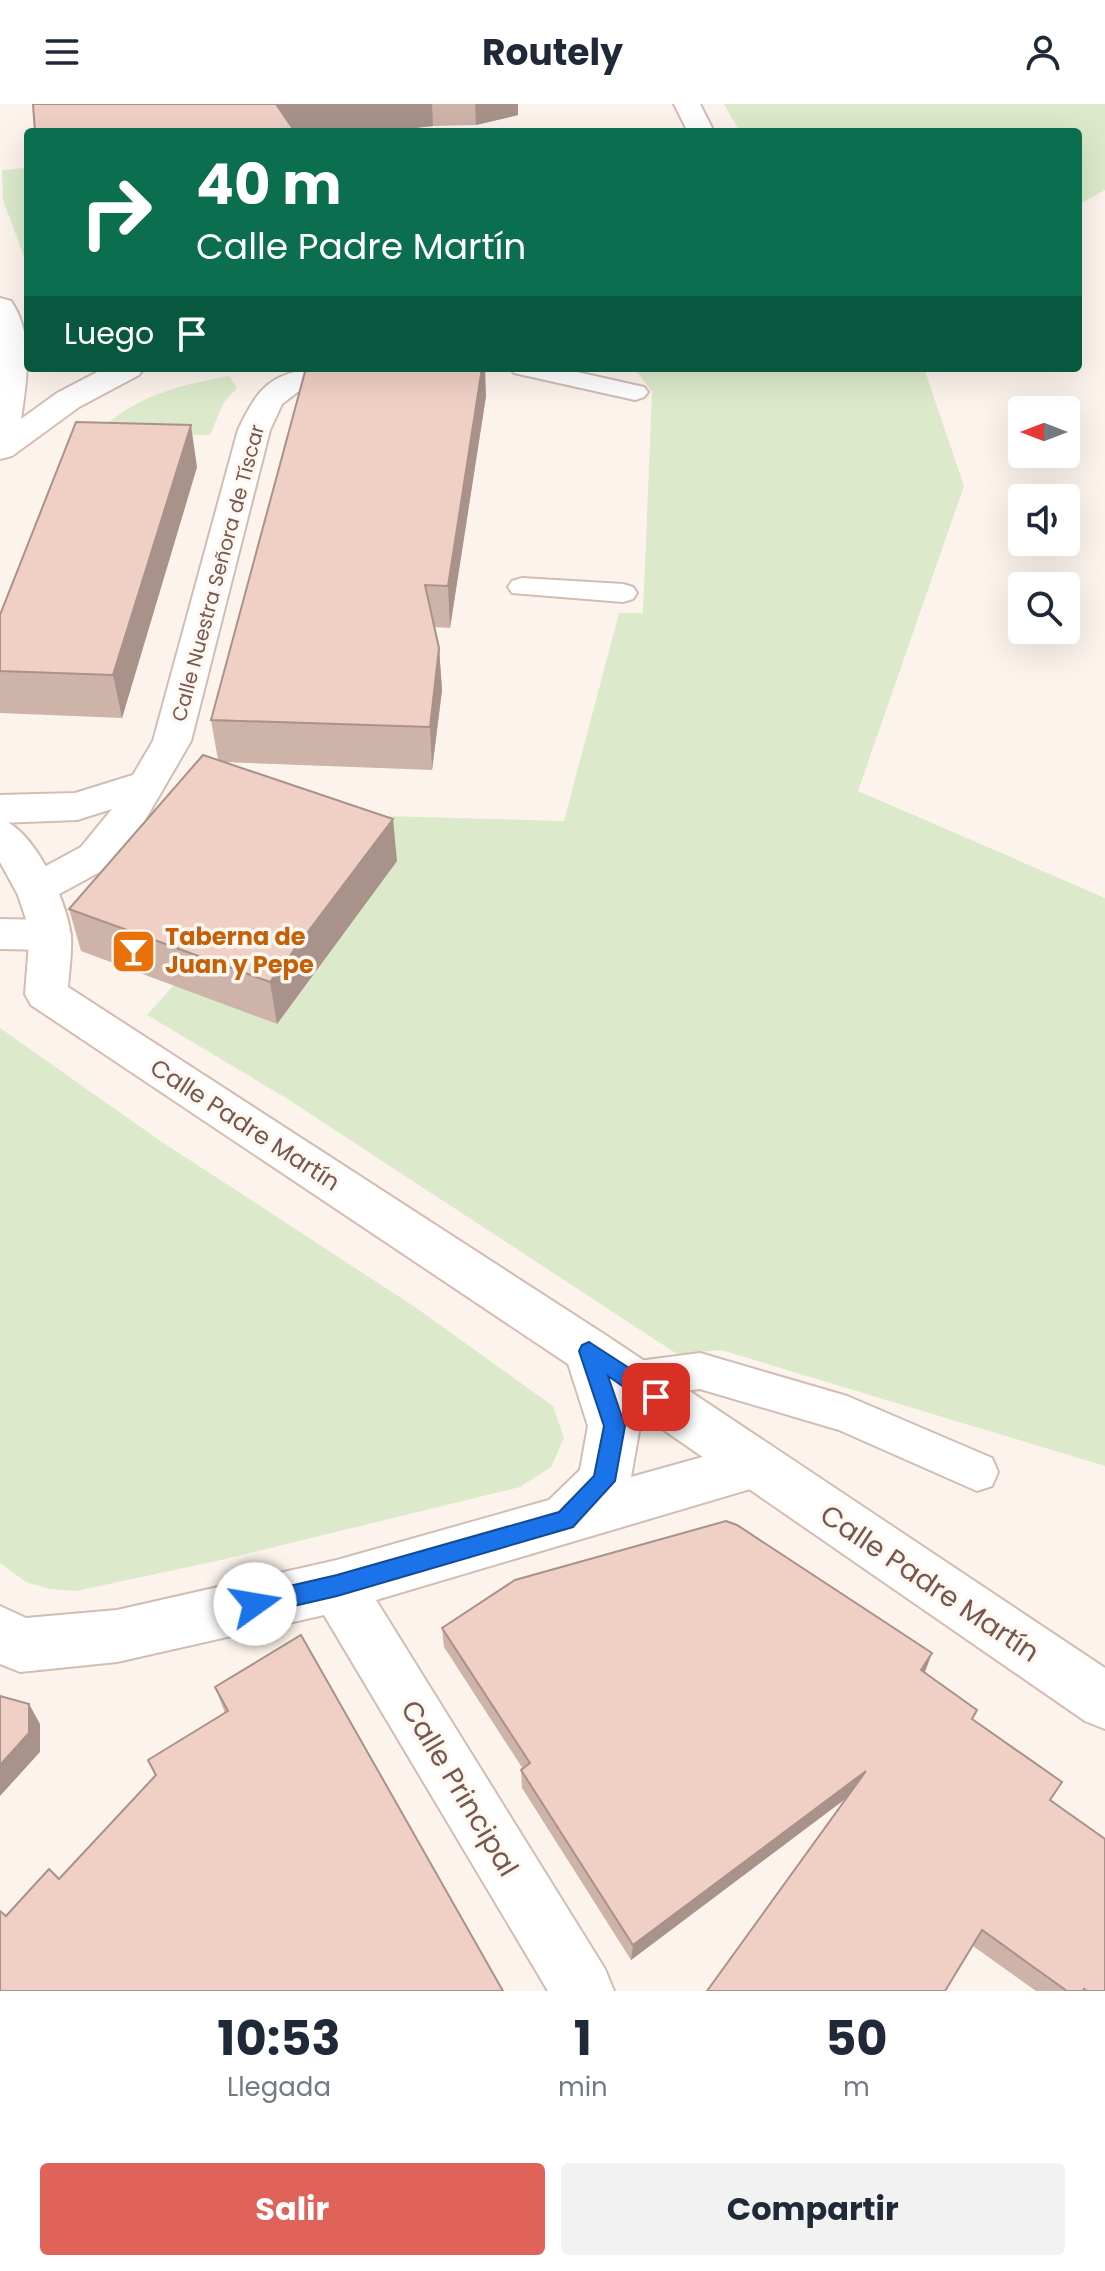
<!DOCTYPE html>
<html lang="es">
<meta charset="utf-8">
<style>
:root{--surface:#fff;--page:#f2f2f3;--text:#1f2937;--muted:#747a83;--accent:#df6359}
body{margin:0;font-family:Poppins,sans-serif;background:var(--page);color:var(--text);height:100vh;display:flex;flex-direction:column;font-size:30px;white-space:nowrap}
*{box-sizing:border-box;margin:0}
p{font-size:26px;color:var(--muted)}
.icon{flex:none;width:44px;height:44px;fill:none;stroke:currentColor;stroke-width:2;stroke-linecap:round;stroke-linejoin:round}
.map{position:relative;height:1887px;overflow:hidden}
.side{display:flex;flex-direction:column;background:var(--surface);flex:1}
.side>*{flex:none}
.guide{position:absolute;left:24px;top:24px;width:1058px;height:244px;border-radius:8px;box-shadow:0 8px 32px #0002;background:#0b6e4f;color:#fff;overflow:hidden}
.needle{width:52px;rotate:270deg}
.controls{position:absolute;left:1008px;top:292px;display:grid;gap:16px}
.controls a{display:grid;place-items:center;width:72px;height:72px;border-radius:8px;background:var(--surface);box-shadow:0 8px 32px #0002;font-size:40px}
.pin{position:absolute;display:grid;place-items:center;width:68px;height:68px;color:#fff;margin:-34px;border-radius:16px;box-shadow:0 4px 12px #0006}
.me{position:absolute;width:88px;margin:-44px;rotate:77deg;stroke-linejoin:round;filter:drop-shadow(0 0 6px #0008)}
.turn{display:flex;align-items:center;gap:28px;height:168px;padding:0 40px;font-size:36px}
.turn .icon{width:104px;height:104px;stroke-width:2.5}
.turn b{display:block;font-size:56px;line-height:68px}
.then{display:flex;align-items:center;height:76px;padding:0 40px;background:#0003;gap:16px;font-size:30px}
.eta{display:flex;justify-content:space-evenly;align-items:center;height:136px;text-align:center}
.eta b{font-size:48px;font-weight:700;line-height:56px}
.button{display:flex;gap:16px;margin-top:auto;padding:16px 40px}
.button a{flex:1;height:92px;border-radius:8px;background:var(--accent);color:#fff;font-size:32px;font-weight:700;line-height:92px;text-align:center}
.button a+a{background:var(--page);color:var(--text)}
header{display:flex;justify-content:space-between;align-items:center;height:104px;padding:0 40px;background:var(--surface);font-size:36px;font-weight:700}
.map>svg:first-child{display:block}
.green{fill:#dceacb}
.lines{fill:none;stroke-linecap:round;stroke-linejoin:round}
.lane-casing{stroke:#d1bdb4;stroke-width:4}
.street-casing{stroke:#d1bdb4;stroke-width:4}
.secondary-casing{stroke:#d4bcb2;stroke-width:4}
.lane{fill:#fff;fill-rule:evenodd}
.street{fill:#fff;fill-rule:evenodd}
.secondary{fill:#fff;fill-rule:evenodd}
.wall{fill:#ceb3a9}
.shaded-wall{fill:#a8928a}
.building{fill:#f0d0c5;stroke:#a8928a;stroke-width:2}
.route{fill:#1a73e8;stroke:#114b97;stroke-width:2}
.labels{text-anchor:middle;stroke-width:7;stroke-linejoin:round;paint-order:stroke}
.far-street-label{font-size:20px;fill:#77584f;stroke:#fef8f3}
.food-label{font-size:24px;font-weight:bold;fill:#c56008;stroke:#fef8f3;text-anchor:start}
.street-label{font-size:24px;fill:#77584f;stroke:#fef8f3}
.near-street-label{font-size:28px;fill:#77584f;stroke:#fef8f3}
</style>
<header><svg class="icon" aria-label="menu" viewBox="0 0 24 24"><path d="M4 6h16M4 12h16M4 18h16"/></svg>Routely<svg class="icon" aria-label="person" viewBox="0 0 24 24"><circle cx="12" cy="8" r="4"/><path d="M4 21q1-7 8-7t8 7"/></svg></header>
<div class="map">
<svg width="1105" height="1887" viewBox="0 0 1105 1887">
<rect width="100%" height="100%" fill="#fcf4ec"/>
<path class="green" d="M 724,0 L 1105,0 L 1105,86 L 1078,101 L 1078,28 L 740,28 Z
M 24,64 L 24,76 L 28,77 L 28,163 L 3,96 L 2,66 Z
M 630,264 L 924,264 L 964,382 L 858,687 L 1105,794 L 1105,1362 L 721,1246 L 677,1250 L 286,994 L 147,911 L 174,881 L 277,920 L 396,757 L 317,710 L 564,717 L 619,509 L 643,509 L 652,288 L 639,270 Z
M 229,272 L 237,284 L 224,298 L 210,331 L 97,329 C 134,292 180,281 229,272 Z
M 0,924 L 159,1036 L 415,1203 L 553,1302 L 564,1334 L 551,1363 L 520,1383 L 221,1456 L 76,1487 L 50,1485 L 26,1478 L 0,1459 Z"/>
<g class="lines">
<defs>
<path id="lane" d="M 510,264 L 559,264 L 644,283 L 648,288 L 644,293 L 635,296 L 514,269 Z
M 522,474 L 623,480 L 633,483 L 637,489 L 633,495 L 623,498 L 512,489 L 508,483 L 512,477 Z
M 700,1249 L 847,1292 L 992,1354 L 998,1368 L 992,1382 L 977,1387 L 839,1326 L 700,1285 L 631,1294 L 616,1289 L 610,1276 L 616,1263 L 631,1258 Z"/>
<path id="street" d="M 318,264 L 419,264 L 414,271 L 403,273 L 303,284 L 282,300 L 270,326 L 191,637 L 137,730 L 109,763 L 50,795 L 36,800 L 22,795 L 16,785 L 22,775 L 81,743 L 112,705 L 77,716 L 0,719 L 0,691 L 75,689 L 133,671 L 153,637 L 238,326 C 258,284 270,269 318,264 Z
M 0,815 L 50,816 L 65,820 L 71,831 L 65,842 L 50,846 L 0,845 Z
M 589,1225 L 607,1232 L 640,1322 L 631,1373 L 756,1338 L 774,1344 L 782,1361 L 774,1378 L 376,1496 L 605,1865 L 614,1887 L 548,1887 L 324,1511 L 117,1558 L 20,1568 L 0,1560 L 0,1502 L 26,1514 L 117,1506 L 337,1456 L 549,1396 L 580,1366 L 588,1322 L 564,1247 L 571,1232 Z"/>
<path id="secondary" d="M 674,0 L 700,0 L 714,28 L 688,28 Z
M 0,194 L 11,197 C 34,230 27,276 21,315 L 57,289 L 105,264 L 144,264 L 139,271 L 79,303 L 12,352 L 0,355 Z
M 0,715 C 34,725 68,798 71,833 C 72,850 69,867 68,883 L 607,1232 L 1105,1564 L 1105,1625 L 1085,1617 L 571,1262 L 31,901 L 25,890 L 29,839 L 27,818 L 18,791 L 0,758 Z"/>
</defs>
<use href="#lane" class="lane-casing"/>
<use href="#street" class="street-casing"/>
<use href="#secondary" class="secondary-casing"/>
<use href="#lane" class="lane"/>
<use href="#street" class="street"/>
<use href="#secondary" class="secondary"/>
</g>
<path class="wall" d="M 33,0 L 518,0 L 518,11 L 476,21 L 433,22 L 379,28 L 35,28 Z
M 486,292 L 450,524 L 435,523 L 439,544 L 442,586 L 432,666 L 223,658 L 397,757 L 277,920 L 81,847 L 69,805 L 218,656 L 211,616 Z
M 197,363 L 122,614 L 0,609 L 0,511 Z
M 442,1524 L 924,1568 L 972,1615 L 1051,1697 L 1105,1887 L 1036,1887 L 973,1842 L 845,1695 L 631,1856 L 522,1684 L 521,1666 L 523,1665 L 444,1543 Z
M 215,1583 L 503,1887 L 6,1812 L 59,1775 L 155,1672 L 148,1656 L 225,1609 Z"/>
<path class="shaded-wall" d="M 276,0 L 432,0 L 433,22 L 379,28 L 279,28 Z
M 475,0 L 518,0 L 518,11 L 476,21 Z
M 482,264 L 485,264 L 486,292 L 450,524 L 448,482 Z
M 191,321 L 197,363 L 122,614 L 113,571 Z
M 439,544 L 442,586 L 432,666 L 430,623 Z
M 393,715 L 397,757 L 277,920 L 270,878 Z
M 932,1549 L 925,1568 L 914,1585 L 921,1566 Z
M 29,1600 L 40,1620 L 40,1648 L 0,1692 L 0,1661 Z
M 866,1667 L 860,1684 L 631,1856 L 633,1841 Z"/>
<path class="building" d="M 33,0 L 276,0 L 295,28 L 35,28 Z
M 306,264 L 482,264 L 448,482 L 425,481 L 439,544 L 430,623 L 211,616 Z
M 76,318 L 191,321 L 113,571 L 0,567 L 0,511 Z
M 203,651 L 393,715 L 270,878 L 69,805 Z
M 726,1417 L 737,1421 L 932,1549 L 921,1566 L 977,1606 L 972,1615 L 1062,1678 L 1050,1696 L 1105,1735 L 1105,1887 L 1087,1887 L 1084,1885 L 1083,1887 L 1067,1887 L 982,1826 L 945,1887 L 707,1887 L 866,1667 L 633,1841 L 521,1666 L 530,1659 L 442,1524 L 515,1476 Z
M 301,1531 L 503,1887 L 0,1887 L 0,1807 L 6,1812 L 49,1765 L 59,1775 L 156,1671 L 148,1656 L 228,1607 L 215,1583 Z
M 0,1592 L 29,1600 L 29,1629 L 0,1661 Z"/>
<path class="route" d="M 589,1238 L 663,1286 L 666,1293 L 663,1300 L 656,1302 L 648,1300 L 608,1272 L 625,1322 L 615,1377 L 573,1423 L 337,1492 L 255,1511 L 247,1508 L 244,1500 L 247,1493 L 255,1490 L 337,1471 L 559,1408 L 594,1372 L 604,1322 L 579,1247 L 582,1241 Z"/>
<defs>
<symbol id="bar-square" viewBox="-11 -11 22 22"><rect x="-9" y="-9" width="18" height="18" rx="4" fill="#e8710a" stroke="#fef8f3"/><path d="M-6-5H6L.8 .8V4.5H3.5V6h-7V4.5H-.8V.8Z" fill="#fff"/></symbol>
</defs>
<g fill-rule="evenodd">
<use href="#bar-square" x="108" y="822" width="51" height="51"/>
</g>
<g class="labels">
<g class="far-street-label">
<text transform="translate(218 469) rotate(-75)" y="7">Calle Nuestra Señora de Tíscar</text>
</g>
<g class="food-label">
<text x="165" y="841">Taberna de<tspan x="165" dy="28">Juan y Pepe</tspan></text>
</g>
<g class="street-label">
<text transform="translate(245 1021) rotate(33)" y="8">Calle Padre Martín</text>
</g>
<g class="near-street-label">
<text transform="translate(930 1479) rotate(34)" y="10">Calle Padre Martín</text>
<text transform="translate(460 1684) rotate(59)" y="10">Calle Principal</text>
</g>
</g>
</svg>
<div class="controls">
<a><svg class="needle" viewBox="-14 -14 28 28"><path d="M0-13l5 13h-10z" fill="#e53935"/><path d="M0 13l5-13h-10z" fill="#747a83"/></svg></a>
<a><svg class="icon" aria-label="sound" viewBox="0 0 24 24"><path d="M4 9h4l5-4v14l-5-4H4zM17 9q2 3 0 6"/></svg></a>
<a><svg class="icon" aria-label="search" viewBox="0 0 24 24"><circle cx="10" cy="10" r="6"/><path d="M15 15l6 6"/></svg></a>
</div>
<div class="pin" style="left:656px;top:1293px;background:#d93025"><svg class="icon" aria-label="arrive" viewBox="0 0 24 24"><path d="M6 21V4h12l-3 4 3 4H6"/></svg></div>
<svg class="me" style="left:255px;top:1500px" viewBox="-20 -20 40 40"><circle r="19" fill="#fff"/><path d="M0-13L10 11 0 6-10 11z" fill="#1a73e8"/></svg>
<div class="guide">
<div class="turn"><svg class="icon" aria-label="right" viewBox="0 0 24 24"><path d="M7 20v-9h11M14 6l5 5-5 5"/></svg><div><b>40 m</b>Calle Padre Martín</div></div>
<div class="then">Luego<svg class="icon" aria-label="arrive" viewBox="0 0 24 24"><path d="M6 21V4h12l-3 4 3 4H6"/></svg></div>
</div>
</div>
<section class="side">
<div class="eta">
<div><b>10:53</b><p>Llegada</p></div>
<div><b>1</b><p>min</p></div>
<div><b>50</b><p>m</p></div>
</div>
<div class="button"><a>Salir</a><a>Compartir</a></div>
</section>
